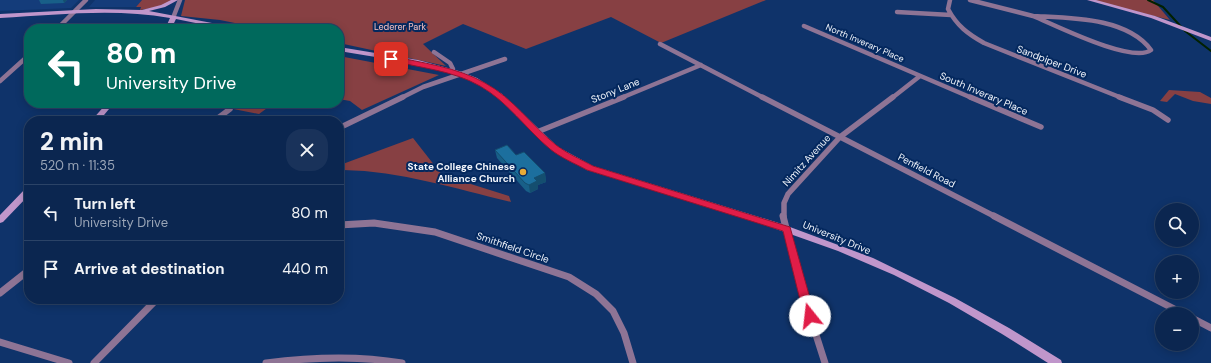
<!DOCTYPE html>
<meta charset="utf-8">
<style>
:root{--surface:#0b2650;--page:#19325a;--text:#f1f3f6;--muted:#9aa5b7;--line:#2b4367}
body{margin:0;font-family:"DM Sans",sans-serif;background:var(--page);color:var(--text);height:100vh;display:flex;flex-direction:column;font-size:15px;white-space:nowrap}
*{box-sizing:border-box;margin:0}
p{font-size:13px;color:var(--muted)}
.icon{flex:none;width:22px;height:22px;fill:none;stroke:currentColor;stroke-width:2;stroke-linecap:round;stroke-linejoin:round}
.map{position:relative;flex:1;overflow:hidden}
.side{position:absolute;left:24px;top:116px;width:320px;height:188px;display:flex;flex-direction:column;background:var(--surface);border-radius:16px;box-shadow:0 2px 10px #0003,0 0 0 1px var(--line)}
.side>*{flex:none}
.hud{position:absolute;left:24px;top:24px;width:320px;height:84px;border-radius:16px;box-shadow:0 2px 10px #0003,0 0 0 1px var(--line);background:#00695c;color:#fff;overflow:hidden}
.tools{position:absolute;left:1155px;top:203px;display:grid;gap:8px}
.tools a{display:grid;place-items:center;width:44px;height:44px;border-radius:50%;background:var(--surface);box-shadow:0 2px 10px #0003,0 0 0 1px var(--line);font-size:20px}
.pin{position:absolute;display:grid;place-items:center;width:34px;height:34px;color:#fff;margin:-17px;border-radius:8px;box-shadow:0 2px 6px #0006}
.me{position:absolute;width:44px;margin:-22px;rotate:344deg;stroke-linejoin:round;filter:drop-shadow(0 0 3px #0008)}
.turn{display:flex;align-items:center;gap:14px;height:84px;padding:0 16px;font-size:18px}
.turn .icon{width:52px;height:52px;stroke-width:2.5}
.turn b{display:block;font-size:28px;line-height:34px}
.round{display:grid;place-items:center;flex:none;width:42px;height:42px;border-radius:16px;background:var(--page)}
.headline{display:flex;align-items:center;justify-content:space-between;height:68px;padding:0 16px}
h1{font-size:24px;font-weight:800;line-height:30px}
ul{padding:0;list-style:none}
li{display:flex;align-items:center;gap:12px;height:56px;padding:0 16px;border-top:1px solid var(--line)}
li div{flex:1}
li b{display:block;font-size:15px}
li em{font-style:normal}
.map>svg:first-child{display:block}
.built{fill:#143c7a}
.green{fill:#874043}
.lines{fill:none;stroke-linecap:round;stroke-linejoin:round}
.stream{stroke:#022100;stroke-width:2}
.minor-far2{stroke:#8e7495;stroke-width:4.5}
.minor-far1{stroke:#8e7495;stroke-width:5.5}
.minor{stroke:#8e7495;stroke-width:7}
.secondary{fill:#c096cb;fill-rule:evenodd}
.wall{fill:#185f88}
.shaded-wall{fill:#144e6f}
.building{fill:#1c6f9e;stroke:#144e6f}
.route{fill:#e11d48;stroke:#92132f}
.poi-dot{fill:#e8ab37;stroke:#04285e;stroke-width:1.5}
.labels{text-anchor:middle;stroke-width:4;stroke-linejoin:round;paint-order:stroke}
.far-park-label{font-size:9px;fill:#fac3c2;stroke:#04285e}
.far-street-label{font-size:9px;fill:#f0f4fb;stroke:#04285e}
.street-label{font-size:10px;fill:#f0f4fb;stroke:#04285e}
.poi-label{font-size:10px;font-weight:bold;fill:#f0f4fb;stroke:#04285e;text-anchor:end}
</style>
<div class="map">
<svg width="1211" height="363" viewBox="0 0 1211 363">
<rect width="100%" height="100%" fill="#0f336a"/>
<path class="built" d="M 0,0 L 79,0 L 71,8 L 0,11 Z
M 95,0 L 142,0 L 136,7 L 89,7 Z"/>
<path class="green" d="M 142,0 L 172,0 C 164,6 149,9 140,10 L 141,7 L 136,7 Z
M 185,0 L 766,0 L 661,43 L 611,17 L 526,49 L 463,24 L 423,44 L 446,66 L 339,43 L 339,29 L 265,29 L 220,20 L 181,16 Z
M 1090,0 L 1153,0 L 1170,20 Z
M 339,56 L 439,75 L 362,110 L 350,101 L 339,99 Z
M 1169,90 L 1200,92 L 1211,98 L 1211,104 L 1193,101 L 1175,94 L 1167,102 L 1160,101 Z
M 203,103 L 274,103 L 259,114 Z
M 413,138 L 442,175 L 509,196 L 511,202 C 456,189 401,171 343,170 L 340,165 Z"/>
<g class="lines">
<path class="stream" d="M 1148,0 L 1163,7 L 1185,31 L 1211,51"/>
<path class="minor-far2" d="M 950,0 L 948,9 C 957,26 968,34 984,43 L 1122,98
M 970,0 L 1033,16
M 897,12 L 951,15
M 1033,16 C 1069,18 1127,17 1151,50 C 1132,64 1055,25 1033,16 Z
M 173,18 L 180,0
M 804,26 L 972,98
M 57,29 L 86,0
M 660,44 L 764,98
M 434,52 L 450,63 L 453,69 L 452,72
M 0,81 L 29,55
M 401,98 L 423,87 L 505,59
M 621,98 L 701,65
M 892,98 L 920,76"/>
<path class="minor-far1" d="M 762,97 L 996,217
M 970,97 L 1041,127
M 1119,97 L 1153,110 L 1168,120
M 214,121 L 230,109
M 339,128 L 403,97
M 537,132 L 624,97
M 784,217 L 784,203 L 788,194 L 840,137 L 893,97"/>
<path class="minor" d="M 783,216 L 802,291 L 825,363
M 994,216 L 1184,314
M 339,225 L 374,223 L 435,232 L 569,277 L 596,294 L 613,311 L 624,333 L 633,363
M 0,293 L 29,270
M 1192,318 L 1211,328
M 0,342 L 69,363
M 94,363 L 157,299
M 266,363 C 312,357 356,355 402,363"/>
<path class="secondary" d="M 171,0 L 178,0 L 165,7 L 149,11 L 233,27 L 236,29 L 225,29 L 176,19 L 171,29 L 165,29 L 170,18 C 114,8 57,15 0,18 L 0,14 L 96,9 L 142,10 L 161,5 Z
M 1087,0 L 1096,0 L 1155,16 L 1211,37 L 1211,41 L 1151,18 Z
M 339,47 L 418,60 L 459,71 L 477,78 L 502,94 L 558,147 L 593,166 L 782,224 L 873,258 L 955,298 L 1009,328 L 1061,360 L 1062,363 L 1048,363 L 1002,334 L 949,303 L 894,275 L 838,251 L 745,218 L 587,170 L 553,150 L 497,97 L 473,81 L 455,74 L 418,64 L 339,51 Z
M 107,103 L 114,103 L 99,121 L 91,121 Z
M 29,187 L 29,195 L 3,222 L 0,223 L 0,215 L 26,188 Z"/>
</g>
<path class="wall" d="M 39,0 L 67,0 L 64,3 L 41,4 Z
M 495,150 L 516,155 L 545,173 L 546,182 L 538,185 L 538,189 L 530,193 L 526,191 L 497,158 Z"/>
<path class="shaded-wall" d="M 63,0 L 67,0 L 64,3 Z
M 545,173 L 546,182 L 538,185 L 538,189 L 530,193 L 529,185 L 534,178 Z"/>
<path class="building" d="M 507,145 L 516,155 L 524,152 L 545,173 L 534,178 L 537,181 L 529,185 L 525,183 L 495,150 Z"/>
<path class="route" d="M 391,56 C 422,63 457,67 485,83 C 513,98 531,125 556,145 C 568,154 580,159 593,166 L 790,227 L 815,316 L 814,319 L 806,319 L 804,316 L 783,231 L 587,170 C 574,163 561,158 550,149 C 526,129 507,101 480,86 C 452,70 419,68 389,60 L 389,57 Z"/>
<circle class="poi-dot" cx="523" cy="172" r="4"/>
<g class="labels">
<g class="far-park-label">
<text x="400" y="30">Lederer Park</text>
</g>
<g class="far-street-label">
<text transform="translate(865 43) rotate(23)" y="3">North Inverary Place</text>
</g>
<g class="street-label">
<text transform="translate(1052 61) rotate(21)" y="4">Sandpiper Drive</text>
<text transform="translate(615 90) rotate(-22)" y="4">Stony Lane</text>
<text transform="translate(984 93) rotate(23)" y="4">South Inverary Place</text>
<text transform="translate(806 160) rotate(-48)" y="4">Nimitz Avenue</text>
<text transform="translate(927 170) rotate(27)" y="4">Penfield Road</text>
<text transform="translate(837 237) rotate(22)" y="4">University Drive</text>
<text transform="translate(513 247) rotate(19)" y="4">Smithfield Circle</text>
</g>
<g class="poi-label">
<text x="515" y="170">State College Chinese<tspan x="515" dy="12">Alliance Church</tspan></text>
</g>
</g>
</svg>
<div class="tools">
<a><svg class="icon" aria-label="search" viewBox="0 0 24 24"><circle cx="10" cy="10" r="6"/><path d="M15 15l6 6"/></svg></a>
<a>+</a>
<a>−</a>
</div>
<div class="pin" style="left:391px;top:59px;background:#d93025"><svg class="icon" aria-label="arrive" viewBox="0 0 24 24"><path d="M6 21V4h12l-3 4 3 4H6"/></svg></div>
<svg class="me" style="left:810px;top:316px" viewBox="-20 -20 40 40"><circle r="19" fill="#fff"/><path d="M0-13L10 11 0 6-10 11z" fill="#e11d48"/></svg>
<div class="hud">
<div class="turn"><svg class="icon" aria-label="left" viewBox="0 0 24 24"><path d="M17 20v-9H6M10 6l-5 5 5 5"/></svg><div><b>80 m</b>University Drive</div></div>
</div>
<section class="side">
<div class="headline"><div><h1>2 min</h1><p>520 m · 11:35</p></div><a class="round"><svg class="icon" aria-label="close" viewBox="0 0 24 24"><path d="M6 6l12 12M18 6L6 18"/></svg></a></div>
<ul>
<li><svg class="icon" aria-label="left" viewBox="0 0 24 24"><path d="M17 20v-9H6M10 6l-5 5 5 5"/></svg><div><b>Turn left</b><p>University Drive</p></div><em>80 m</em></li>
<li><svg class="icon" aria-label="arrive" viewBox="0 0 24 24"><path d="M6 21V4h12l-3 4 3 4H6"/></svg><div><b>Arrive at destination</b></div><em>440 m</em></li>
</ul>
</section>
</div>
